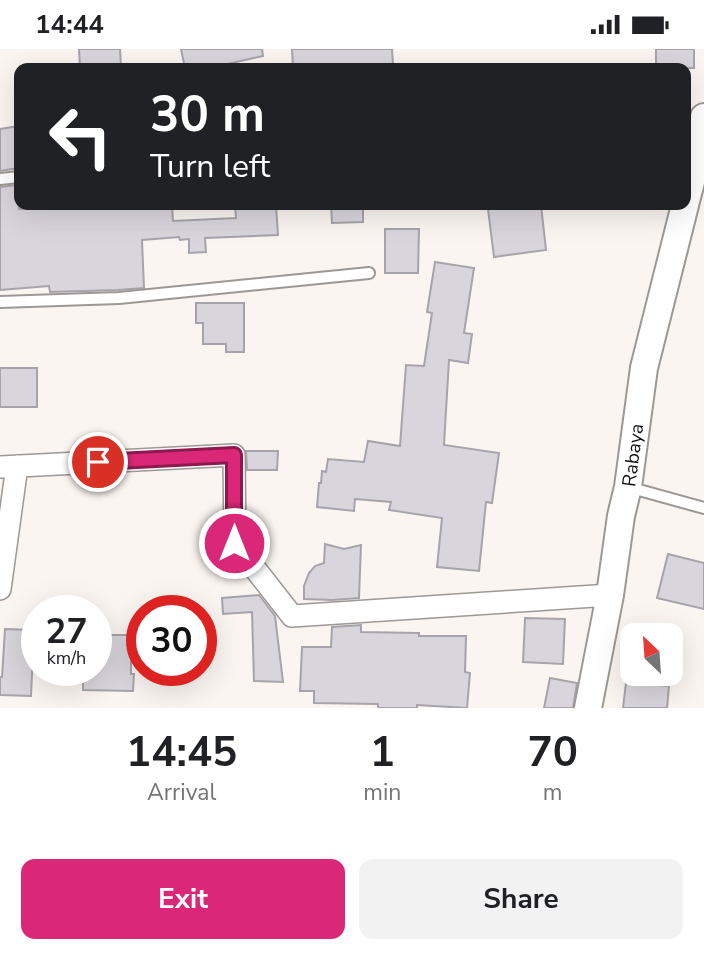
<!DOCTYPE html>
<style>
:root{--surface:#fff;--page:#f2f2f2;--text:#202124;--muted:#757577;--accent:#db2777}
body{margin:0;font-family:"Nunito Sans",sans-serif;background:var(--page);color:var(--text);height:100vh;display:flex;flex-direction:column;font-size:26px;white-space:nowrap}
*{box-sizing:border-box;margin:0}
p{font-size:23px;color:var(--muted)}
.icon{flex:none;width:38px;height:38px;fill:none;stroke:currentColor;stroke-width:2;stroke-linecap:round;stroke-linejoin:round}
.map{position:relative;height:659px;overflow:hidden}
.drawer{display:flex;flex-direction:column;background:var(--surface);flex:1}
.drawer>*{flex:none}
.guide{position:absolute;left:14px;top:14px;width:677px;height:147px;border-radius:14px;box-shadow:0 7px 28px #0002;background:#202124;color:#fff;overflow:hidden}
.needle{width:46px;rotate:335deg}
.buttons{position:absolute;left:620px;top:574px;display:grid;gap:14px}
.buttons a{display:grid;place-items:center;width:63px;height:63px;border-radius:14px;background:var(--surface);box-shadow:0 7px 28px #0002;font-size:35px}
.speed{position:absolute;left:21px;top:546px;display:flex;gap:14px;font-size:35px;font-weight:700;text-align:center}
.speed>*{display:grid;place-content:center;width:91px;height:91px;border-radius:50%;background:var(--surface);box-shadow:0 7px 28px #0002;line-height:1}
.speed small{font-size:18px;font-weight:400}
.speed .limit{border:10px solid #d22;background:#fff;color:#111}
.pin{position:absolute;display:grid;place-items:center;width:60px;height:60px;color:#fff;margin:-30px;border:4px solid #fff;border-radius:50%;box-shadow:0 2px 7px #0007}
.me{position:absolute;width:77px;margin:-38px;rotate:0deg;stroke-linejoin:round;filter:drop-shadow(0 0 5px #0008)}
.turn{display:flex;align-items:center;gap:24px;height:147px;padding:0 21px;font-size:32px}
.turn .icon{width:91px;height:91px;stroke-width:2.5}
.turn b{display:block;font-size:49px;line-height:60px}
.eta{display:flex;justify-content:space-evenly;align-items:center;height:119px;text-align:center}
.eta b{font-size:42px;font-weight:700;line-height:49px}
.button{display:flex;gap:14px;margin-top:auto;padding:14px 21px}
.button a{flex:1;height:80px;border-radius:14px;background:var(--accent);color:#fff;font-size:28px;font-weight:700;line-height:80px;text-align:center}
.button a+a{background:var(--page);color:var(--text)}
.status{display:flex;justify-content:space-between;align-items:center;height:49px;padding:0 35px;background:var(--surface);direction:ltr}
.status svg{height:19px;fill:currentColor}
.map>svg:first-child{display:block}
.building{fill:#d8d6dc;stroke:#a6a4aa;stroke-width:2}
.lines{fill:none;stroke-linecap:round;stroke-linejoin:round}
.service-casing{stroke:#9d9894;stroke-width:14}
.minor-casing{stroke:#9d9894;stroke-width:24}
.tertiary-casing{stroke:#9d9894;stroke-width:30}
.service{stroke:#fff;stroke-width:10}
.minor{stroke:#fff;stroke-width:21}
.tertiary{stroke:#fff;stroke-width:26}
.route-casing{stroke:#8e194d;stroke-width:18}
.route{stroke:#db2777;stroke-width:12}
.labels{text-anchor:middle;stroke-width:5;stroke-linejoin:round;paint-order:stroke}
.street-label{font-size:19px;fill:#12100f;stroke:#fff}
</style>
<div class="status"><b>14:44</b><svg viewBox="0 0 49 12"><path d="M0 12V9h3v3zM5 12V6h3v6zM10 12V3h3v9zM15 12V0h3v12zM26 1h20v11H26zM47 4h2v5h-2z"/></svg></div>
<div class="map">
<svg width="704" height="659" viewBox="0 0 704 659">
<rect width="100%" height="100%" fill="#fbf5f1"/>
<path class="building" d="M 79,0 L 120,0 L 121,19 L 80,19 Z
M 181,0 L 262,0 L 263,7 L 210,19 L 185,19 Z
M 292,0 L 392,0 L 393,16 L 349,19 L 348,17 L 293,19 Z
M 656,0 L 694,0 L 694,19 L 656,19 Z
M 19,77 L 19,119 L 0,122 L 0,80 Z
M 17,136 L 19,160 L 69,158 L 69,156 L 172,156 L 173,172 L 236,169 L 235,156 L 276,156 L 278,186 L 205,189 L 206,203 L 189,204 L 189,190 L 180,191 L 179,188 L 142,191 L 144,239 L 118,241 L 50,243 L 49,237 L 0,241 L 0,138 Z
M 331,156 L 363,156 L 363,173 L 332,174 Z
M 518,156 L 541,156 L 546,201 L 494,208 L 488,160 Z
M 385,180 L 419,180 L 418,224 L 385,224 Z
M 435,213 L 474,219 L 464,284 L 472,285 L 468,314 L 449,311 L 444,396 L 499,404 L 492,454 L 486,453 L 479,522 L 437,518 L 442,469 L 389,461 L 391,453 L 355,450 L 354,462 L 317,458 L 319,434 L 321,434 L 322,422 L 326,423 L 328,410 L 364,413 L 368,392 L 400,397 L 406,316 L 424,317 L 432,264 L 427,263 Z
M 196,254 L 244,254 L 244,303 L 226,303 L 226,295 L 203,295 L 203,274 L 196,274 Z
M 0,319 L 37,319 L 37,358 L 0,358 Z
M 246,402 L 278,402 L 277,421 L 247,421 Z
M 325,495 L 344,500 L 361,496 L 359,549 L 332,551 L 304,550 L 304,537 L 309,524 L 315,517 L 324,514 Z
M 668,505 L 704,514 L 704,560 L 657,549 Z
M 259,546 L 275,567 L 283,633 L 254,632 L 252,563 L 223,565 L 222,549 Z
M 525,569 L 565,570 L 563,615 L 523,613 Z
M 361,576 L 361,583 L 419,584 L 419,587 L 466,587 L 465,623 L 470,624 L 467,659 L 417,656 L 417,659 L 378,659 L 378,655 L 314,654 L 314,642 L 300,642 L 302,598 L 331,598 L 332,578 Z
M 5,580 L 34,581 L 31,647 L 0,646 L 0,628 L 2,628 Z
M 108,586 L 131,586 L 131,625 L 134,625 L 133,642 L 83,641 L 83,621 L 96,621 L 96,594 L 108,594 Z
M 627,625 L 660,628 L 659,636 L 669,637 L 667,659 L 623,659 Z
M 550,629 L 577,634 L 573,659 L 544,659 Z"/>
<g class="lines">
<defs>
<path id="service" d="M 0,130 L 19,128
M 0,253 L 119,249 L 369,224
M 628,438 L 704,459"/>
<path id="minor" d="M 0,418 L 234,406 L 235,494 L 292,567 L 610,546
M 0,540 L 17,417"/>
<g id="tertiary">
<path d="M 686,152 L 695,117 L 704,68"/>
<path id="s1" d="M 588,659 L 610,546 L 621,467 L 628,438 L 644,319 L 685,156"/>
</g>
</defs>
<use href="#service" class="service-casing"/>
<use href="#minor" class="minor-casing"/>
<use href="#tertiary" class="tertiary-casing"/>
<use href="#service" class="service"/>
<use href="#minor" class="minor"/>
<use href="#tertiary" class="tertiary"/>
</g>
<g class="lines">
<defs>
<path id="route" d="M 98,413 L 234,406 L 234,494"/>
</defs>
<use href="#route" class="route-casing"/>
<use href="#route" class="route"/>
</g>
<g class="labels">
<g class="street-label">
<text dy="7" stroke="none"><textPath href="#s1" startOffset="257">Rabaya</textPath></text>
</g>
</g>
</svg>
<div class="buttons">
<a><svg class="needle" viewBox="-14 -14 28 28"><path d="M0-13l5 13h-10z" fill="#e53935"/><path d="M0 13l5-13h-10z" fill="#757577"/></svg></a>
</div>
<div class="speed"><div>27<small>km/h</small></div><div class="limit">30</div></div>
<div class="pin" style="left:98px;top:413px;background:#d93025"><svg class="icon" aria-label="arrive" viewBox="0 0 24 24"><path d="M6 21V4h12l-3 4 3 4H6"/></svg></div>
<svg class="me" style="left:234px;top:494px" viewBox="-20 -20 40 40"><circle r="17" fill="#db2777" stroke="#fff" stroke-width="3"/><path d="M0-11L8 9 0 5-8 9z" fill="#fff"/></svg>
<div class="guide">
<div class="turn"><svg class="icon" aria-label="left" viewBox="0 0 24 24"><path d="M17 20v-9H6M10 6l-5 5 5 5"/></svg><div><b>30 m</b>Turn left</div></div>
</div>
</div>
<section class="drawer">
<div class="eta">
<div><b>14:45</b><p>Arrival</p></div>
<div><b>1</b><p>min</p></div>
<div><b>70</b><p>m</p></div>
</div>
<div class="button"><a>Exit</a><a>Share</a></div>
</section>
